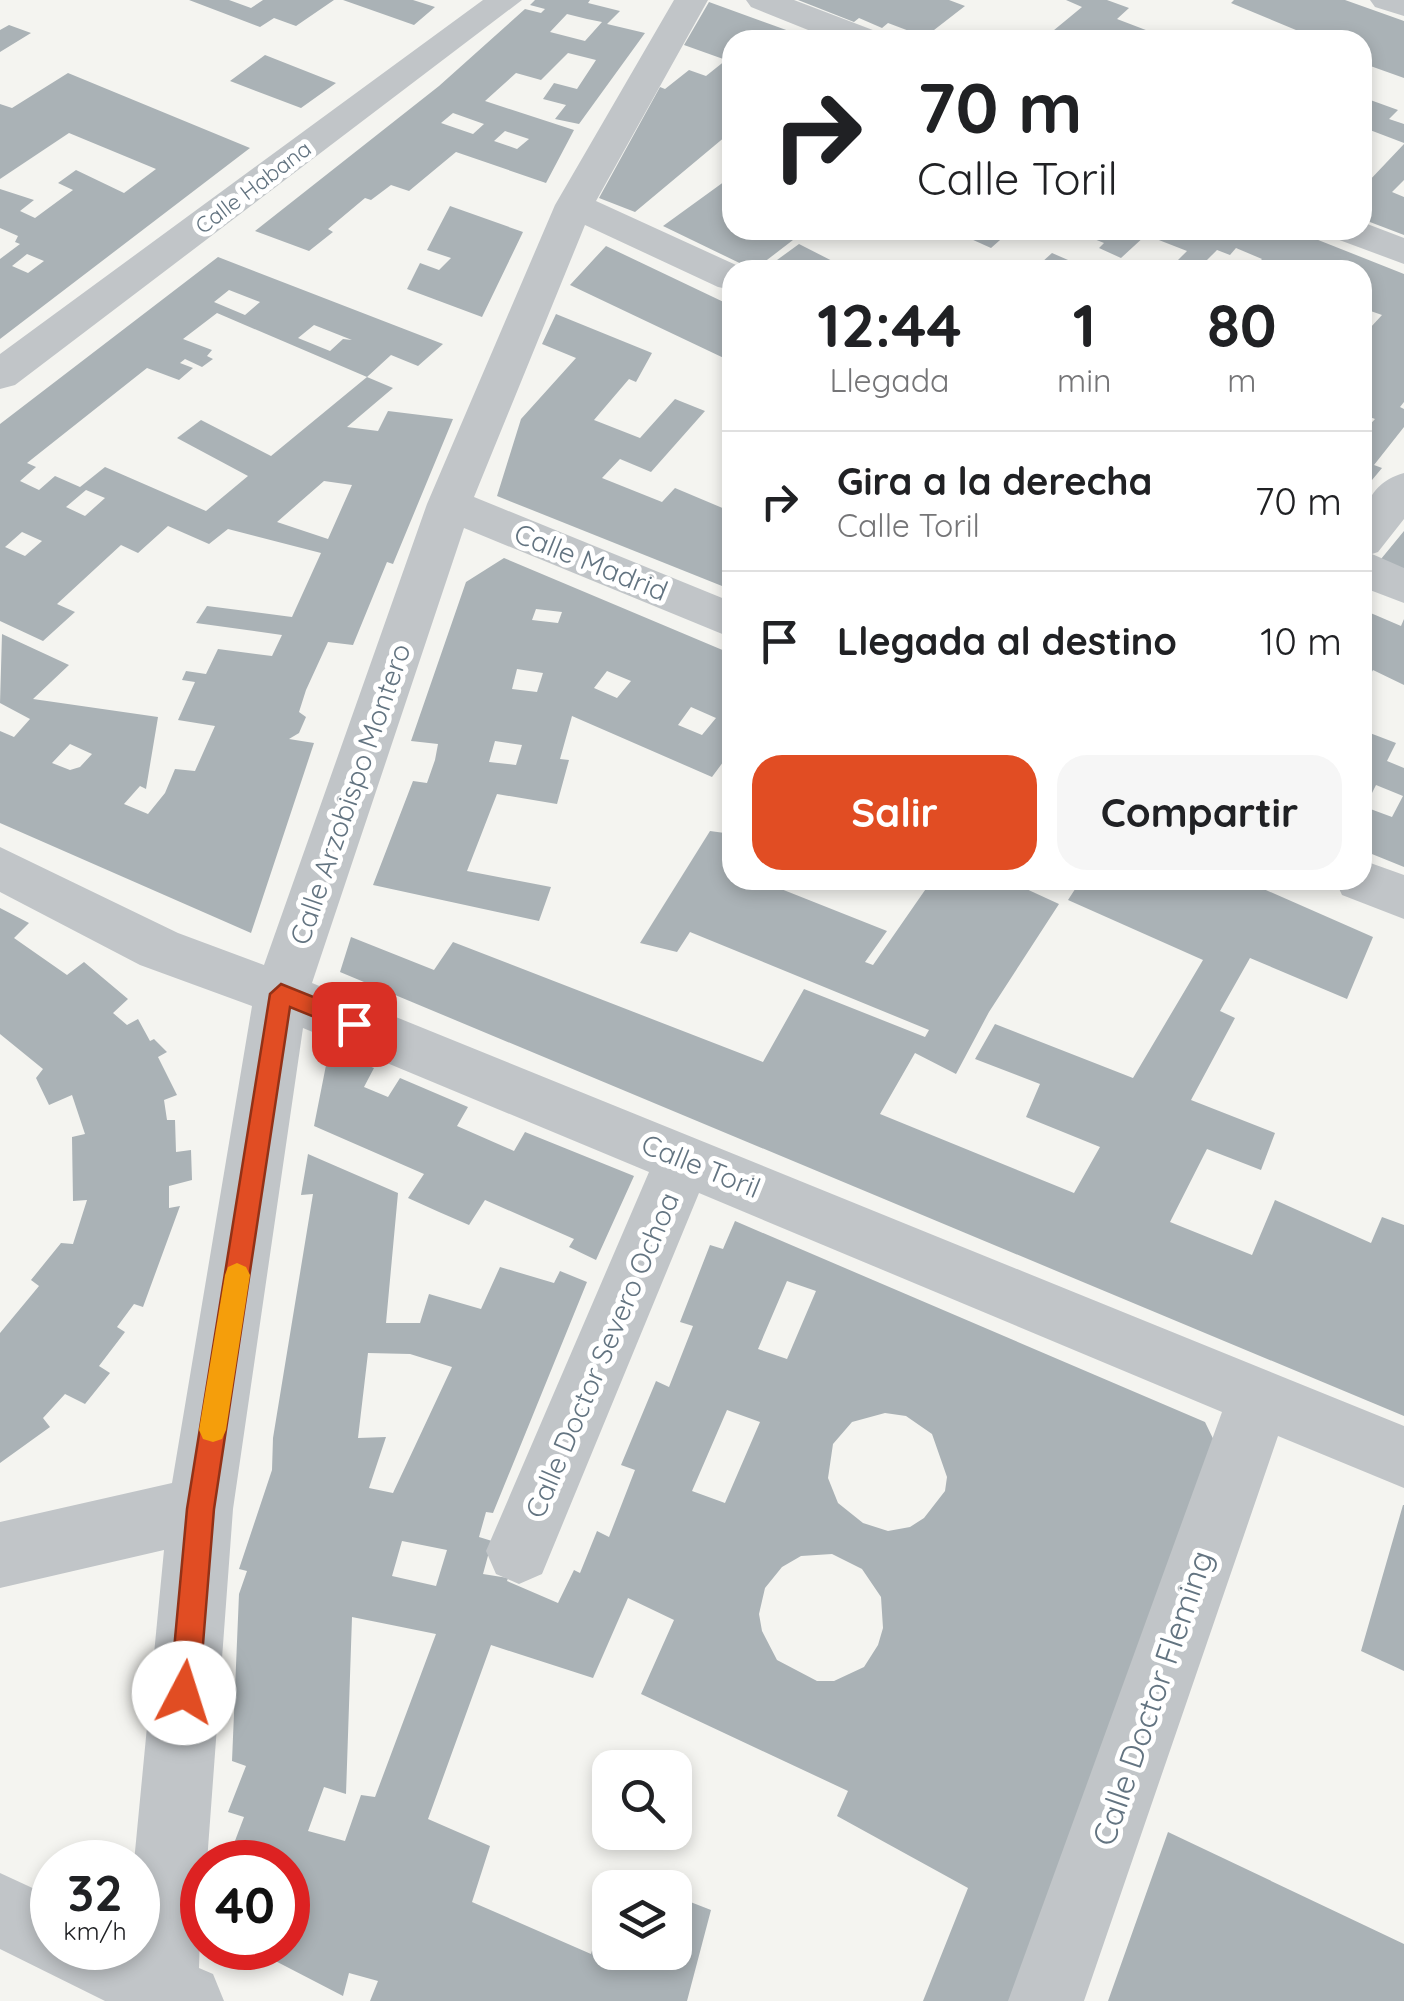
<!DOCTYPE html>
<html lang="es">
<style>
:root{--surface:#fff;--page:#f6f6f6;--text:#202124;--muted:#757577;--line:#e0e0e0;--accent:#e14d23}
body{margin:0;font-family:Quicksand,sans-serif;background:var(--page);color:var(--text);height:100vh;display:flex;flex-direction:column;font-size:38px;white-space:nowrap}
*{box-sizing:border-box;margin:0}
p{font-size:32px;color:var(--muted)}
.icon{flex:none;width:55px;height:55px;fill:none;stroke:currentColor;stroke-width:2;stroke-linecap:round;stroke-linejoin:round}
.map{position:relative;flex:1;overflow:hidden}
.panel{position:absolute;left:722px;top:260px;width:650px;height:630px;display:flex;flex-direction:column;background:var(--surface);border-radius:30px;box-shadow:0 5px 15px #0003}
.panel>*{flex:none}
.guide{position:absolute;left:722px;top:30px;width:650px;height:210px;border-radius:30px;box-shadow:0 5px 15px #0003;background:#fff;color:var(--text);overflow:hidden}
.fabs{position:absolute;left:592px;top:1750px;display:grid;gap:20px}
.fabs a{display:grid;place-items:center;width:100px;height:100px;border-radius:20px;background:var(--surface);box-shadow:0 5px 15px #0003;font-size:50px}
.speed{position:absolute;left:30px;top:1840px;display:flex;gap:20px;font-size:50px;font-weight:700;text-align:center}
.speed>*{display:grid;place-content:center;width:130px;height:130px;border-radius:50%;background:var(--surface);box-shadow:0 5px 15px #0003;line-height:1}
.speed small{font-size:25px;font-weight:400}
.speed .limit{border:15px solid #d22;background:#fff;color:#111}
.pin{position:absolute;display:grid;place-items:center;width:85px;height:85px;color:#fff;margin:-42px;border-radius:20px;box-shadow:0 5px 15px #0006}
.me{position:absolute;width:110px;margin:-55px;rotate:5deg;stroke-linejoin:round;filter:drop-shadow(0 0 8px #0008)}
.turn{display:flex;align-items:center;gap:35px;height:210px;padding:0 30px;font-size:45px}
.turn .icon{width:130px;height:130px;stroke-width:2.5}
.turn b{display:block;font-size:70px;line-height:85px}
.eta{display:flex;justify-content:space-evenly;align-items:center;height:170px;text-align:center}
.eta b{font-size:60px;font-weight:700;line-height:70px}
.action{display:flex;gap:20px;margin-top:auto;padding:20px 30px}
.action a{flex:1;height:115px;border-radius:30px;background:var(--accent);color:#fff;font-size:40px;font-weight:700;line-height:115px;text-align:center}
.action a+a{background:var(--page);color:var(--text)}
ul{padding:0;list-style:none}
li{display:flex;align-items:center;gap:30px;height:140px;padding:0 30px;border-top:2px solid var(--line)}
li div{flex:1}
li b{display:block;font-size:38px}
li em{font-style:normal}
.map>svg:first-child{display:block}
.building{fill:#aab2b6;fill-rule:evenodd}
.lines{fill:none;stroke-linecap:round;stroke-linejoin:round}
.minor{fill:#c1c5c8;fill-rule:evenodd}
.route{fill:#e14d23;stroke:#923217;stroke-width:2.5}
.slow{fill:#f59e0b}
.labels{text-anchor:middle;stroke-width:10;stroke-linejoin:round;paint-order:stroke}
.far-street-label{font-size:22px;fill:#637481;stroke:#fff}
.street-label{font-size:28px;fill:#637481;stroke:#fff}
.near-street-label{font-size:32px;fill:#637481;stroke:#fff}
</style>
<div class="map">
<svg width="1404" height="2001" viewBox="0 0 1404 2001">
<rect width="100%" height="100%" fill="#f4f4f0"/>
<path class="building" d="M 189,0 L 229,0 L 251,8 L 263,0 L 334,0 L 296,26 L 274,18 L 260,27 Z
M 343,0 L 413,0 L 435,7 L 414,25 Z
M 535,0 L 590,0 L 588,3 L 620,11 L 607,24 L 645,33 L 579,124 L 555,119 L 566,105 L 543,99 L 554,83 L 577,89 L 596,60 L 568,53 L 541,80 L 516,73 L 485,101 L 574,130 L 546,183 L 456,152 L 409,191 L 391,185 L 371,200 L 365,198 L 328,229 L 333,232 L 309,251 L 255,231 L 439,86 L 525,9 L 541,13 L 545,9 L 530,5 ZM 567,14 L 587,19 L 602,22 L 585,41 L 550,32 ZM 453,113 L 484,124 L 473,134 L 441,123 ZM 505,131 L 529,139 L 517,149 L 494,141 Z
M 798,0 L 949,0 L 965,6 L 925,37 L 888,23 L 882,28 L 859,18 L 854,22 Z
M 1066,0 L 1107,0 L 1129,8 L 1117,19 L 1172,40 L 1130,40 L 1104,30 L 1092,40 L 1042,40 L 1082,7 Z
M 1234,0 L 1345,0 L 1404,21 L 1404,78 L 1362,63 L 1362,40 L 1320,40 L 1231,3 Z
M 709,2 L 814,40 L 732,40 L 732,131 L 635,212 L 599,198 L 660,87 L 665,89 L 689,70 L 706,76 L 726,60 L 684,45 Z
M 9,25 L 31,33 L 0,52 L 0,30 Z
M 265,55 L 336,83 L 301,108 L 230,81 Z
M 68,73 L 250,148 L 0,339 L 0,259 L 20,244 L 15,242 L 18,236 L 0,228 L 0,189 L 34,200 L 20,211 L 35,218 L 73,190 L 58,183 L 76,170 L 124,193 L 156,169 L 69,133 L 0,179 L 0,104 L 12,108 ZM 27,254 L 44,261 L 28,273 L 12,266 Z
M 1362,97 L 1398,110 L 1389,119 L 1404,124 L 1404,143 L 1362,127 Z
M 1404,144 L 1404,180 L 1392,192 L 1404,197 L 1404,235 L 1362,219 L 1362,181 L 1367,183 Z
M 732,176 L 732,230 L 806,230 L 754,270 L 663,226 Z
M 450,206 L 523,232 L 482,317 L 407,289 L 420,263 L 439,270 L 451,258 L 427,250 Z
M 951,230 L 1001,230 L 1008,233 L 991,248 Z
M 1072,230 L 1293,230 L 1404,274 L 1404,402 L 1400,407 L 1404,409 L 1404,427 L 1374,465 L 1382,468 L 1362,492 L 1362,433 L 1375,419 L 1362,414 L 1362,325 L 1370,328 L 1382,315 L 1362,308 L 1362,270 L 1267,270 L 1256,265 L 1262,259 L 1236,248 L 1230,255 L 1217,250 L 1197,270 L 1168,270 L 1187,251 L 1146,235 L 1121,258 L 1099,248 L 1104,243 Z
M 799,244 L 850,270 L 773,270 L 782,262 L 777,260 Z
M 606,246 L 732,306 L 732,357 L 728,360 L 570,285 Z
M 1052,253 L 1091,270 L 1056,270 L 1041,263 Z
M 218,257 L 443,344 L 418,366 L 391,355 L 367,377 L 217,313 L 183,339 L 212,350 L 207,356 L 213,359 L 202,367 L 185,359 L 180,363 L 193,368 L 179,380 L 147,368 L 27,463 L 36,467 L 20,481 L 39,490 L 55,476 L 80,487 L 105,467 L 206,511 L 248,476 L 177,438 L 201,420 L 271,456 L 367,377 L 393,388 L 347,427 L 378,431 L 388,411 L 453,419 L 393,564 L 387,562 L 353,645 L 328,642 L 306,690 L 299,712 L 306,717 L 299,733 L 289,739 L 314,743 L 251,933 L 0,823 L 0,731 L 14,737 L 30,719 L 0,703 L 2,634 L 69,665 L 33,699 L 158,717 L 146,789 L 140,786 L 124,804 L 148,814 L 165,793 L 175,769 L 195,771 L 215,726 L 178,720 L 195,682 L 182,680 L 186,671 L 206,674 L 218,649 L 272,656 L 282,635 L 196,623 L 207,606 L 292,617 L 321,553 L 228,529 L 209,544 L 168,526 L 138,553 L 121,545 L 57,604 L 75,612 L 43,641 L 0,621 L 0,424 ZM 229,290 L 260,302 L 245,315 L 214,302 ZM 314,325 L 352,340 L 343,339 L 330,351 L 298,338 ZM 324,481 L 352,485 L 328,539 L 277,522 ZM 86,490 L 105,498 L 85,516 L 66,507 ZM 22,532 L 42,541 L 25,556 L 5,547 ZM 70,744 L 92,754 L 80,767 L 70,770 L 52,763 Z
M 556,314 L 652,353 L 636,382 L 629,379 L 594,420 L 640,438 L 675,399 L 705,411 L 651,472 L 620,459 L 602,478 L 662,502 L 675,488 L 732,512 L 732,590 L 497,496 L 521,419 L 576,358 L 542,344 Z
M 1404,531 L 1404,569 L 1381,559 Z
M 504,558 L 732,654 L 732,750 L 712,777 L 572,716 L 560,759 L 569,760 L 557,804 L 497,794 L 467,871 L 551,887 L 539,921 L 373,885 L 413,781 L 427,783 L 435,760 L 438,744 L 411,741 L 466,582 ZM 536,609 L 562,612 L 558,623 L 532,620 ZM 517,669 L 543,673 L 537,692 L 512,689 ZM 607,671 L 631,681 L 617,698 L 594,688 ZM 691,707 L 716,718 L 702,735 L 678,725 ZM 495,741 L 522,745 L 516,765 L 489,762 Z
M 1366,611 L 1401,626 L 1404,619 L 1404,685 L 1373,670 L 1362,688 L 1362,616 Z
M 1362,730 L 1396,743 L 1387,761 L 1404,768 L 1404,867 L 1362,850 ZM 1376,785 L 1403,796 L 1392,817 L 1365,807 Z
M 710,831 L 732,834 L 732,880 L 774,880 L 771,885 L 887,931 L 865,962 L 873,965 L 932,880 L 1007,880 L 1059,904 L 989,1012 L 956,1074 L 915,1053 L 880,1114 L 1074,1193 L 1100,1147 L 1026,1117 L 1040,1084 L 975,1059 L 995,1024 L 1133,1078 L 1203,960 L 1068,900 L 1081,880 L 1243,880 L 1373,937 L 1347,999 L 1250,958 L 1220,1011 L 1235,1018 L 1191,1100 L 1275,1133 L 1261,1170 L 1207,1149 L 1170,1222 L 1252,1255 L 1275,1200 L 1371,1243 L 1382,1217 L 1404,1225 L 1404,1416 L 340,972 L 351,937 L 434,970 L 453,942 L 763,1062 L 804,989 L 925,1037 L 929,1030 L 690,932 L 677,952 L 640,943 Z
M 0,908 L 29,923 L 14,938 L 67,975 L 84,962 L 128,999 L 113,1013 L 127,1025 L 138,1019 L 150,1041 L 154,1039 L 167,1052 L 158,1057 L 177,1095 L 164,1100 L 167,1120 L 175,1120 L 176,1152 L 191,1150 L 192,1180 L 169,1186 L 169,1208 L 180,1206 L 143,1307 L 134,1304 L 117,1327 L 125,1332 L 99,1366 L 110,1373 L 85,1404 L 65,1394 L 43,1418 L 50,1427 L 0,1463 L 0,1333 L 39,1286 L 31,1280 L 61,1243 L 73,1244 L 87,1200 L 73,1201 L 72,1137 L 85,1134 L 72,1095 L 49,1105 L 36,1078 L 43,1069 L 0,1034 Z
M 329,1050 L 374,1068 L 364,1087 L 388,1097 L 400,1078 L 468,1107 L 457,1126 L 514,1151 L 525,1132 L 634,1176 L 596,1260 L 569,1247 L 574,1239 L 485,1200 L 469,1225 L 439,1212 L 408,1198 L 424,1174 L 314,1126 Z
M 308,1154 L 398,1193 L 386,1323 L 420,1323 L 429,1294 L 481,1309 L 500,1267 L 554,1283 L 560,1271 L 587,1282 L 493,1513 L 486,1512 L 479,1537 L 492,1541 L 483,1574 L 508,1578 L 507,1581 L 558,1603 L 574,1570 L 580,1573 L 597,1531 L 609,1537 L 635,1470 L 621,1465 L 656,1381 L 669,1387 L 693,1326 L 680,1322 L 710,1245 L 723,1249 L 735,1221 L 1205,1422 L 1220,1453 L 1013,2001 L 923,2001 L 968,1888 L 837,1816 L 848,1791 L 641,1694 L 674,1620 L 628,1598 L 593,1678 L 491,1645 L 428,1819 L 490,1846 L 472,1902 L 591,1954 L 609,1895 L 610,1952 L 675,1952 L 675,1896 L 711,1910 L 687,2001 L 370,2001 L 378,1981 L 349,1973 L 343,1996 L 258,1952 L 259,1948 L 288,1948 L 288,1862 L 227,1862 L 244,1817 L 228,1812 L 246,1766 L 232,1761 L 239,1594 L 247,1571 L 239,1569 L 272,1470 L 273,1438 L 313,1194 L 301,1195 ZM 787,1281 L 816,1291 L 787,1359 L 758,1349 ZM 368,1353 L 410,1354 L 452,1367 L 393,1493 L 369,1488 L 386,1437 L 358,1438 ZM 727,1410 L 760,1422 L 725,1503 L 692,1491 ZM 885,1413 L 906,1416 L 932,1434 L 947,1477 L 945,1491 L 924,1518 L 910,1527 L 888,1531 L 863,1523 L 838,1503 L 828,1478 L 833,1444 L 852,1422 ZM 402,1541 L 447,1550 L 436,1586 L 392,1576 ZM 832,1554 L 862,1569 L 881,1597 L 883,1628 L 878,1645 L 864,1667 L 834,1681 L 817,1681 L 777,1660 L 762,1631 L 759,1614 L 765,1588 L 782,1567 L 801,1556 ZM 352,1617 L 436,1634 L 375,1797 L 361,1795 L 345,1841 L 308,1831 L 324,1787 L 346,1794 Z
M 1403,1505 L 1404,1505 L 1404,1671 L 1361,1651 Z
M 1168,1832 L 1404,1944 L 1404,2001 L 1108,2001 Z
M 617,1872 L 655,1887 L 655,1888 L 612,1888 Z"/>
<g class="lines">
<path class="minor" d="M 483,0 L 522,0 L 15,385 L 0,389 L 0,354 Z
M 674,0 L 708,0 L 596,201 L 747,270 L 732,270 L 732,290 L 718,287 L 585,225 L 474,497 L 732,602 L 732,638 L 464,528 L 312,983 L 1404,1426 L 1404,1488 L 1278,1436 L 1084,2001 L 1008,2001 L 1222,1412 L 699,1193 L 542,1574 L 519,1584 L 496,1574 L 486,1551 L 649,1172 L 303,1028 L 233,1509 L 207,1862 L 202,1862 L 199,1968 L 213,1974 L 224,2001 L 105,2001 L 0,1949 L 0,1873 L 52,1897 L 52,1948 L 138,1948 L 138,1862 L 134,1862 L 164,1550 L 0,1588 L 0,1522 L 172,1483 L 252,1006 L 140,965 L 0,892 L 0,847 L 178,933 L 264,965 L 427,504 L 555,205 Z
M 746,0 L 794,0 L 878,32 L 883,40 L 833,40 L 751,7 Z
M 1370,0 L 1404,0 L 1404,16 L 1375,7 Z
M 1362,222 L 1404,238 L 1404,264 L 1334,238 L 1328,230 L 1362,230 Z
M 1404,473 L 1404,519 L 1378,552 L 1372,554 L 1404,568 L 1404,603 L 1362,587 C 1362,543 1351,488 1404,473 Z
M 1362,860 L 1404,875 L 1404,919 L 1342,895 L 1335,880 L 1362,880 Z"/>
</g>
<path class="route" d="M 281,984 L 363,1017 L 366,1024 L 363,1031 L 354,1033 L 290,1007 L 214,1509 L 199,1693 L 195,1703 L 184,1707 L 174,1703 L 170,1693 L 187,1509 L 270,994 Z"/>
<path class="slow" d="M 237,1263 L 246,1267 L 250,1275 L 226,1430 L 222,1439 L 213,1442 L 203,1439 L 199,1430 L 225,1275 L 228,1267 Z"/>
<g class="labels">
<g class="far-street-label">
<text transform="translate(253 187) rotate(-37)" y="8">Calle Habana</text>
</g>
<g class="street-label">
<text transform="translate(591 562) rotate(22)" y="10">Calle Madrid</text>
<text transform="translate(350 794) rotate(-71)" y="10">Calle Arzobispo Montero</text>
<text transform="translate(701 1166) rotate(22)" y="10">Calle Toril</text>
<text transform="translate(602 1355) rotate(-67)" y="10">Calle Doctor Severo Ochoa</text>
</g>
<g class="near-street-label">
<text transform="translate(1153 1698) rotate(-71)" y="11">Calle Doctor Fleming</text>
</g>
</g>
</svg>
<div class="fabs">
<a><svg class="icon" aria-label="search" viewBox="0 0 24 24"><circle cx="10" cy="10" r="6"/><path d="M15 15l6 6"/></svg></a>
<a><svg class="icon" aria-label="layers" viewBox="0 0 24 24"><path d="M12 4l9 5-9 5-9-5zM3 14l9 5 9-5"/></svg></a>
</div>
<div class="speed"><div>32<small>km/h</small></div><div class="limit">40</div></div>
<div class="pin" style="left:354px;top:1024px;background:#d93025"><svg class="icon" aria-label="arrive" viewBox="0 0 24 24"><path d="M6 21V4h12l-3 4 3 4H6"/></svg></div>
<svg class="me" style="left:184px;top:1693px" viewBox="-20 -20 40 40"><circle r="19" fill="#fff"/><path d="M0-13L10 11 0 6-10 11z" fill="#e14d23"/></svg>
<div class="guide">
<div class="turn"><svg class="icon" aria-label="right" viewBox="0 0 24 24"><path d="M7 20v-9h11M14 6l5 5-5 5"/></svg><div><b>70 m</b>Calle Toril</div></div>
</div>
<section class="panel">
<div class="eta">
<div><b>12:44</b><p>Llegada</p></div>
<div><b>1</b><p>min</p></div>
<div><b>80</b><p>m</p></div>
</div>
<ul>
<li><svg class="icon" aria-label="right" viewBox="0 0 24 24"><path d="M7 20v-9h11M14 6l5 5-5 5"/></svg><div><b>Gira a la derecha</b><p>Calle Toril</p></div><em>70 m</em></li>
<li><svg class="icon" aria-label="arrive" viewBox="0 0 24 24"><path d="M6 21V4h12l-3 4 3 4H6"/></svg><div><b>Llegada al destino</b></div><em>10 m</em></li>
</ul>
<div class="action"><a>Salir</a><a>Compartir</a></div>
</section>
</div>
